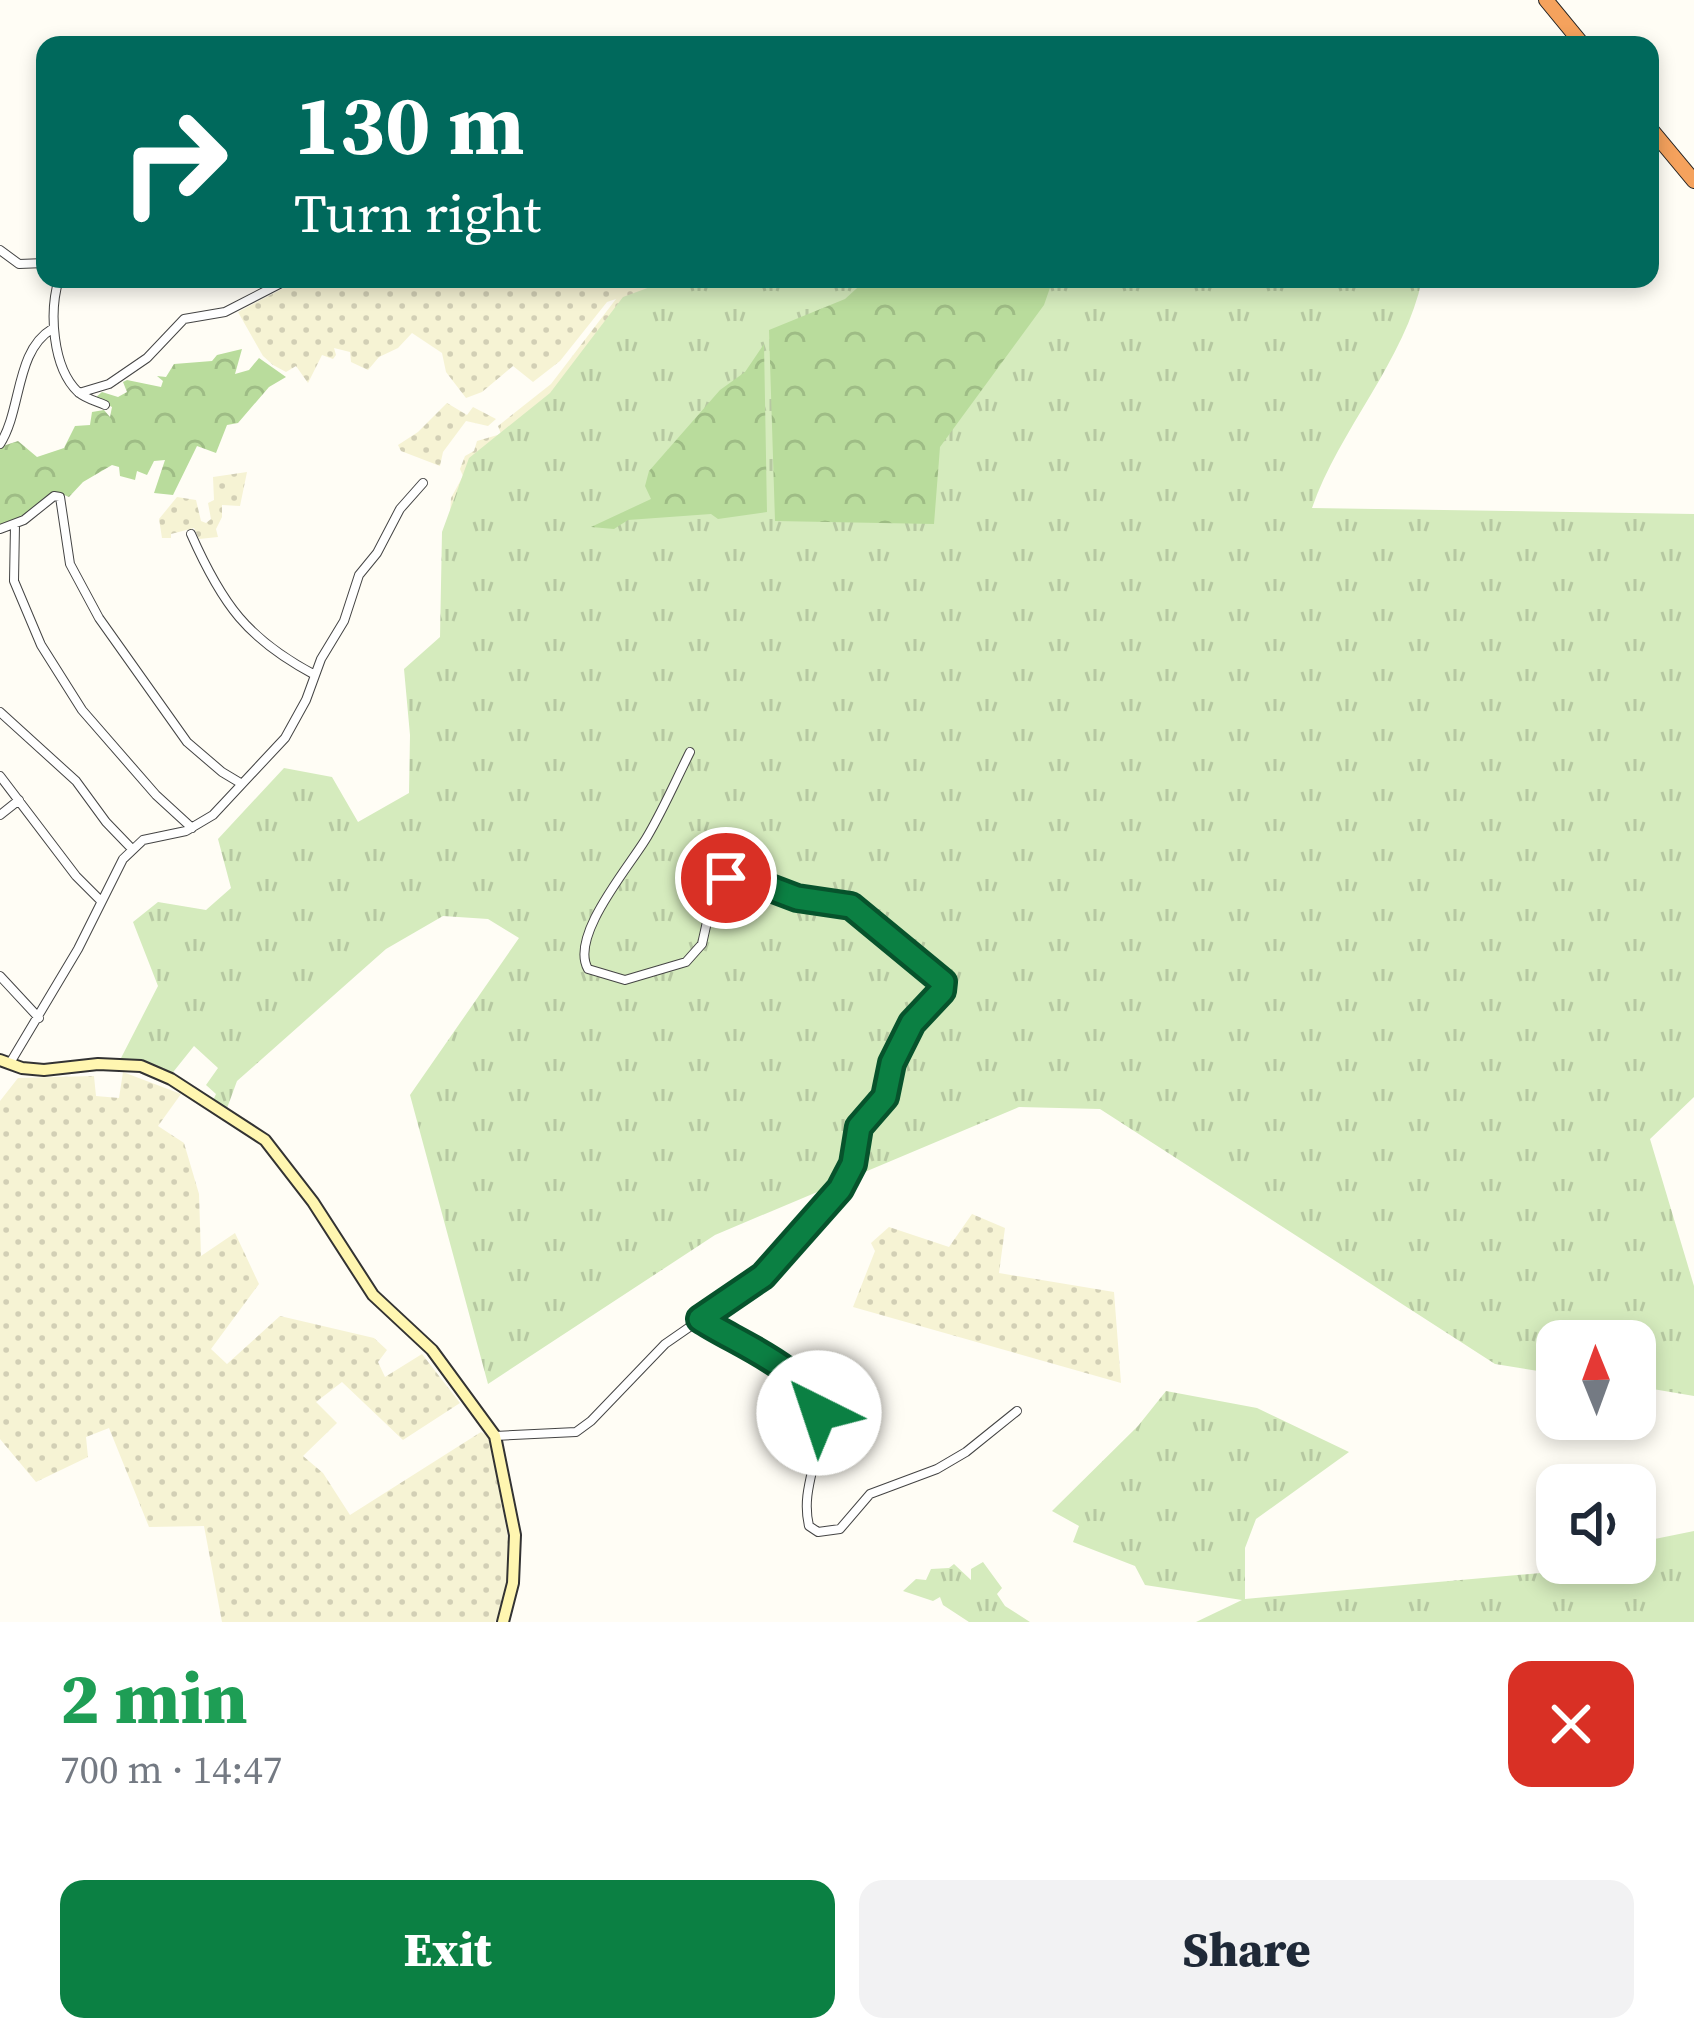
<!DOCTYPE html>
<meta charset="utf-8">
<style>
:root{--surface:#fff;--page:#f2f2f3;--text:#1f2937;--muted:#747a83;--accent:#0b8043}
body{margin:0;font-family:"Source Serif 4",serif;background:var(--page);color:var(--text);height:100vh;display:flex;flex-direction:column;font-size:45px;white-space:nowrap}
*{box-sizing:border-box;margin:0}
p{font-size:39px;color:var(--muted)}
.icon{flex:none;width:66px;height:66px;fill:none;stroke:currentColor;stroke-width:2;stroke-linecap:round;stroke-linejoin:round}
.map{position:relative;height:1622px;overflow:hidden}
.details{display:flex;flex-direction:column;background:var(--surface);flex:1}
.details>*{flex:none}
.banner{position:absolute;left:36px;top:36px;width:1623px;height:252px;border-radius:24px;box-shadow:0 6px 18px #0003;background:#00695c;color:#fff;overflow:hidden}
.needle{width:78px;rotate:359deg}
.tools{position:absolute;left:1536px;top:1320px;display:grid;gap:24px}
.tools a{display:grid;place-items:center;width:120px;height:120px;border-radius:24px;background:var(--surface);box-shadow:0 6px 18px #0003;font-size:60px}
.pin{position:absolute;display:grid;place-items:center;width:102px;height:102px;color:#fff;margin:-51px;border:6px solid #fff;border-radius:50%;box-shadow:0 3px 12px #0007}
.me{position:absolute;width:132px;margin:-66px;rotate:319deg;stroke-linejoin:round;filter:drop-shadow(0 0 9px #0008)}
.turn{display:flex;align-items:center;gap:42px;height:252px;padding:0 60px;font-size:54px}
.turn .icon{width:156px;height:156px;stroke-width:2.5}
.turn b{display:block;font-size:84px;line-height:102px}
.round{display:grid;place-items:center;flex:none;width:126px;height:126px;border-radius:24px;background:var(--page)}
.summary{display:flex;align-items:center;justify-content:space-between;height:204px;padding:0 60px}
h1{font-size:72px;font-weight:800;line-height:90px;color:#1e9e55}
.cta{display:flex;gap:24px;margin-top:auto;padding:24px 60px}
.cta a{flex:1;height:138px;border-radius:24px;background:var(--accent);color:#fff;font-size:48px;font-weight:800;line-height:138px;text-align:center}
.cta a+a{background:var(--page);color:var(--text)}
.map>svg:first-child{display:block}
.farmland{fill:url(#farmland-dots)}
.grass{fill:url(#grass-tufts)}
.forest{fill:url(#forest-crowns)}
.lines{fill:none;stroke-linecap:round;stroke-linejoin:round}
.street-casing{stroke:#444;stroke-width:10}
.secondary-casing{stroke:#333;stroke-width:14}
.highway-casing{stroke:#222;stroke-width:16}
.street{stroke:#fff;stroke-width:8}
.secondary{stroke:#fff6b0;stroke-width:10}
.highway{stroke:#f5a25d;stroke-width:14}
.route-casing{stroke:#07532c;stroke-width:30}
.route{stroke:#0b8043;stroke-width:21}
</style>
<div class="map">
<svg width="1694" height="1622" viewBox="0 0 1694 1622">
<defs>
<pattern id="farmland-dots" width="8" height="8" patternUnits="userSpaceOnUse" patternTransform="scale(3)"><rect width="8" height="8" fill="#f6f3d4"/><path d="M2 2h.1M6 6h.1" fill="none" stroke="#d2cfb5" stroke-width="1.8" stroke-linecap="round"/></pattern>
<pattern id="grass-tufts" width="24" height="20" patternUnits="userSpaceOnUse" patternTransform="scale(3)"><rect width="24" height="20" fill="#d5ebbd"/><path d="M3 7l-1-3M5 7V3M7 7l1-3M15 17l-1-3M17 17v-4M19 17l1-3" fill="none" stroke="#b6c8a1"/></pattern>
<pattern id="forest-crowns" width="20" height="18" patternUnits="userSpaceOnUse" patternTransform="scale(3)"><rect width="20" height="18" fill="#b9dc9c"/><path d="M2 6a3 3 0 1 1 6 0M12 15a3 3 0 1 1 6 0" fill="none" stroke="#9ebc85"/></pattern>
</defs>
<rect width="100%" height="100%" fill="#fffdf5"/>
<path class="farmland" d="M 301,279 L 636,279 L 633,286 L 651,279 L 761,279 L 450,515 L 451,498 L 463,476 L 460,469 L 465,456 L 474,451 L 477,441 L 501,434 L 498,426 L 551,384 L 616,299 L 607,302 L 560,361 L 533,382 L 513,366 L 482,392 L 466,398 L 446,372 L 442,353 L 412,333 L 398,348 L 379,357 L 368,370 L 351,362 L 350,352 L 334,348 L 336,355 L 333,359 L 322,355 L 308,383 L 296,366 L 286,372 L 273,365 L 263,356 L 238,312 Z
M 447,403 L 467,415 L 473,407 L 496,419 L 488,426 L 466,421 L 443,452 L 440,466 L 401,451 L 398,445 L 418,432 Z
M 247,472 L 240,506 L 222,505 L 222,517 L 216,529 L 218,537 L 199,539 L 194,528 L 171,534 L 171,538 L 162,538 L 159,519 L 177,497 L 196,500 L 201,521 L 206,523 L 211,519 L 208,503 L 214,500 L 213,477 Z
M 123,1072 L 181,1094 L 158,1126 L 184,1143 L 199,1194 L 201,1256 L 235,1233 L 259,1284 L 211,1349 L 227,1364 L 280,1316 L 374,1338 L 387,1350 L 378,1362 L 385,1377 L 422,1354 L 460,1403 L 403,1440 L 342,1382 L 316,1402 L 337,1423 L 303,1456 L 323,1473 L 350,1515 L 481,1432 L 490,1437 L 515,1578 L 495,1622 L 222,1622 L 204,1526 L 149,1527 L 109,1428 L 86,1437 L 88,1457 L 36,1482 L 0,1439 L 0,1101 L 18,1078 L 94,1076 L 96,1096 L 119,1098 Z
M 972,1214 L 1005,1228 L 999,1273 L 1114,1292 L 1121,1383 L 853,1307 L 875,1251 L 871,1243 L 889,1227 L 949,1247 Z"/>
<path class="grass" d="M 672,279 L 1422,279 C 1406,359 1339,430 1312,508 L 1694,514 L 1694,1097 L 1650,1139 L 1694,1286 L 1694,1396 L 1635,1386 L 1635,1341 L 1557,1341 L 1557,1374 L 1495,1364 L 1100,1109 L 1019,1107 L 715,1235 L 488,1384 L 410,1095 L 519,938 L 488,919 L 443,916 L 386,949 L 237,1081 L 223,1119 L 209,1109 L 216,1094 L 206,1085 L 218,1068 L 194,1046 L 166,1081 L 120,1060 L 158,986 L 133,922 L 158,902 L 206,910 L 231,888 L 218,839 L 284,768 L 332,777 L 358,822 L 409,793 L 410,735 L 404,669 L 440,637 L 442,532 L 469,458 L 550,393 L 623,297 Z
M 1166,1391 L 1257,1408 L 1349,1452 L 1256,1519 L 1245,1548 L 1245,1599 L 1586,1569 L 1596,1563 L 1635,1563 L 1635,1543 L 1694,1531 L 1694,1622 L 1196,1622 L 1242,1600 L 1145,1585 L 1135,1566 L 1073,1542 L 1079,1526 L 1052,1511 L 1138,1426 Z
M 983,1562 L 1002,1588 L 997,1594 L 1005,1606 L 1030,1622 L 969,1622 L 943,1605 L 940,1597 L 933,1601 L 903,1591 L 916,1579 L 926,1580 L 931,1569 L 949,1568 L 954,1564 L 971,1580 L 971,1569 Z"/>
<path class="forest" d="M 867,279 L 1053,279 L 1044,305 L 940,447 L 934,524 L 775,521 L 769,330 L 845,299 Z
M 764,344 L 767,512 L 718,519 L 711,514 L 628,520 L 614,529 L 591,527 L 651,499 L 645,486 L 649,471 L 720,390 L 745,372 Z
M 242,349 L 235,374 L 249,370 L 259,358 L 286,377 L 269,387 L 238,423 L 227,425 L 216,453 L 197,446 L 173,495 L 154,493 L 165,460 L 154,461 L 147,475 L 137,471 L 135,480 L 120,476 L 119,467 L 112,465 L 83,482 L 69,497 L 57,492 L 23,516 L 0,526 L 0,447 L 18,441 L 37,457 L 64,448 L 75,426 L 90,425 L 92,412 L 104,410 L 110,417 L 112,407 L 95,398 L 102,392 L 118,397 L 127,392 L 123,382 L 127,380 L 161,387 L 163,381 L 157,376 L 166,377 L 174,364 L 212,361 L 217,355 Z"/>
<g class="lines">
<defs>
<path id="street" d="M 0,250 L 19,264 L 45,263
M 59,279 C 49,311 52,367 78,392 C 86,399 96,401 105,405
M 79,393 L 109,384 L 147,358 L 184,319 L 225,312 L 289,279
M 0,444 C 22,410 15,351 52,329
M 15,525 L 14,581 L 41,645 L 82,710 L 156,795 L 192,828
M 0,529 L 24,520 L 54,496 L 60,497 L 70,564 L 99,618 L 187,742 L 222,772 L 242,784
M 191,534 C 222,604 247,639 315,675
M 0,712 L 76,781 L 106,822 L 132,849
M 0,776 L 76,876 L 101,901
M 0,815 L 19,800
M 0,976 L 39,1018
M 10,1063 L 78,949 L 123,859 L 143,840 L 186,831 L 213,815 L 285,738 L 306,700 L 321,659 L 344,621 L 359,575 L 377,553 L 400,509 L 423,483
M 700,1319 C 746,1350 831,1374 818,1444 C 813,1473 802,1497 809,1526 L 818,1532 L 840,1529 L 870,1494 L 937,1469 L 966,1452 L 1017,1411
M 495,1436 L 576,1432 L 591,1421 L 665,1344 L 763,1276 L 788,1243 L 804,1232 L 840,1189 L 853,1164 L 859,1127 L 885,1097 L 892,1063 L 912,1023 L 942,990 L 941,977 L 851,906 L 797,898 L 744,877 L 730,876 L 722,881 L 711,904 L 702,944 L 686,962 L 625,980 L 588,969 C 569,936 630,866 647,837 C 663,810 676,780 690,752"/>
<path id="secondary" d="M 0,1060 L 22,1068 L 44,1070 L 98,1064 L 141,1066 L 171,1079 L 265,1140 L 313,1202 L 373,1295 L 432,1350 L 495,1436 L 515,1535 L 513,1583 L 503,1622"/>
<path id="highway" d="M 1546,0 L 1583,45
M 1650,128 L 1694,181"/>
</defs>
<use href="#street" class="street-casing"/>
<use href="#secondary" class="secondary-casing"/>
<use href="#highway" class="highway-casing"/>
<use href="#street" class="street"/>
<use href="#secondary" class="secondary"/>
<use href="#highway" class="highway"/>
</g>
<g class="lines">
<defs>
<path id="route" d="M 726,878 L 744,878 L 797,898 L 851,906 L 943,982 L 942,991 L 912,1023 L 892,1063 L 885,1097 L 859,1127 L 853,1164 L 840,1189 L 763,1276 L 700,1319 C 734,1342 809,1369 819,1413"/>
</defs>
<use href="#route" class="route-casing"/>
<use href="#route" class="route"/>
</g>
</svg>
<div class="tools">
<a><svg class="needle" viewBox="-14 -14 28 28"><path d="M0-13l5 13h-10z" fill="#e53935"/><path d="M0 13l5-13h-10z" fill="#747a83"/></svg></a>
<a><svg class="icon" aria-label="sound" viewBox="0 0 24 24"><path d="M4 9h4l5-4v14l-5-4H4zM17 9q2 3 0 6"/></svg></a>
</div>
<div class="pin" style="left:726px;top:878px;background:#d93025"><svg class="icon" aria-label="arrive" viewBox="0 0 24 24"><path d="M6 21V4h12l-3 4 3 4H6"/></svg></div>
<svg class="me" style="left:819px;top:1413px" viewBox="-20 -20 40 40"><circle r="19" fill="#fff"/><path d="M0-13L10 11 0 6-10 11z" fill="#0b8043"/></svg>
<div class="banner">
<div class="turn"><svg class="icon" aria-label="right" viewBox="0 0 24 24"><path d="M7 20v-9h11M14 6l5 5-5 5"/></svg><div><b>130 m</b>Turn right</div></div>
</div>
</div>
<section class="details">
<div class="summary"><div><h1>2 min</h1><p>700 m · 14:47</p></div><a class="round" style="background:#d93025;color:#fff"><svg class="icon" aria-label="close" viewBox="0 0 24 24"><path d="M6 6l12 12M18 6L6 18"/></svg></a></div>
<div class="cta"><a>Exit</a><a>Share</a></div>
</section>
